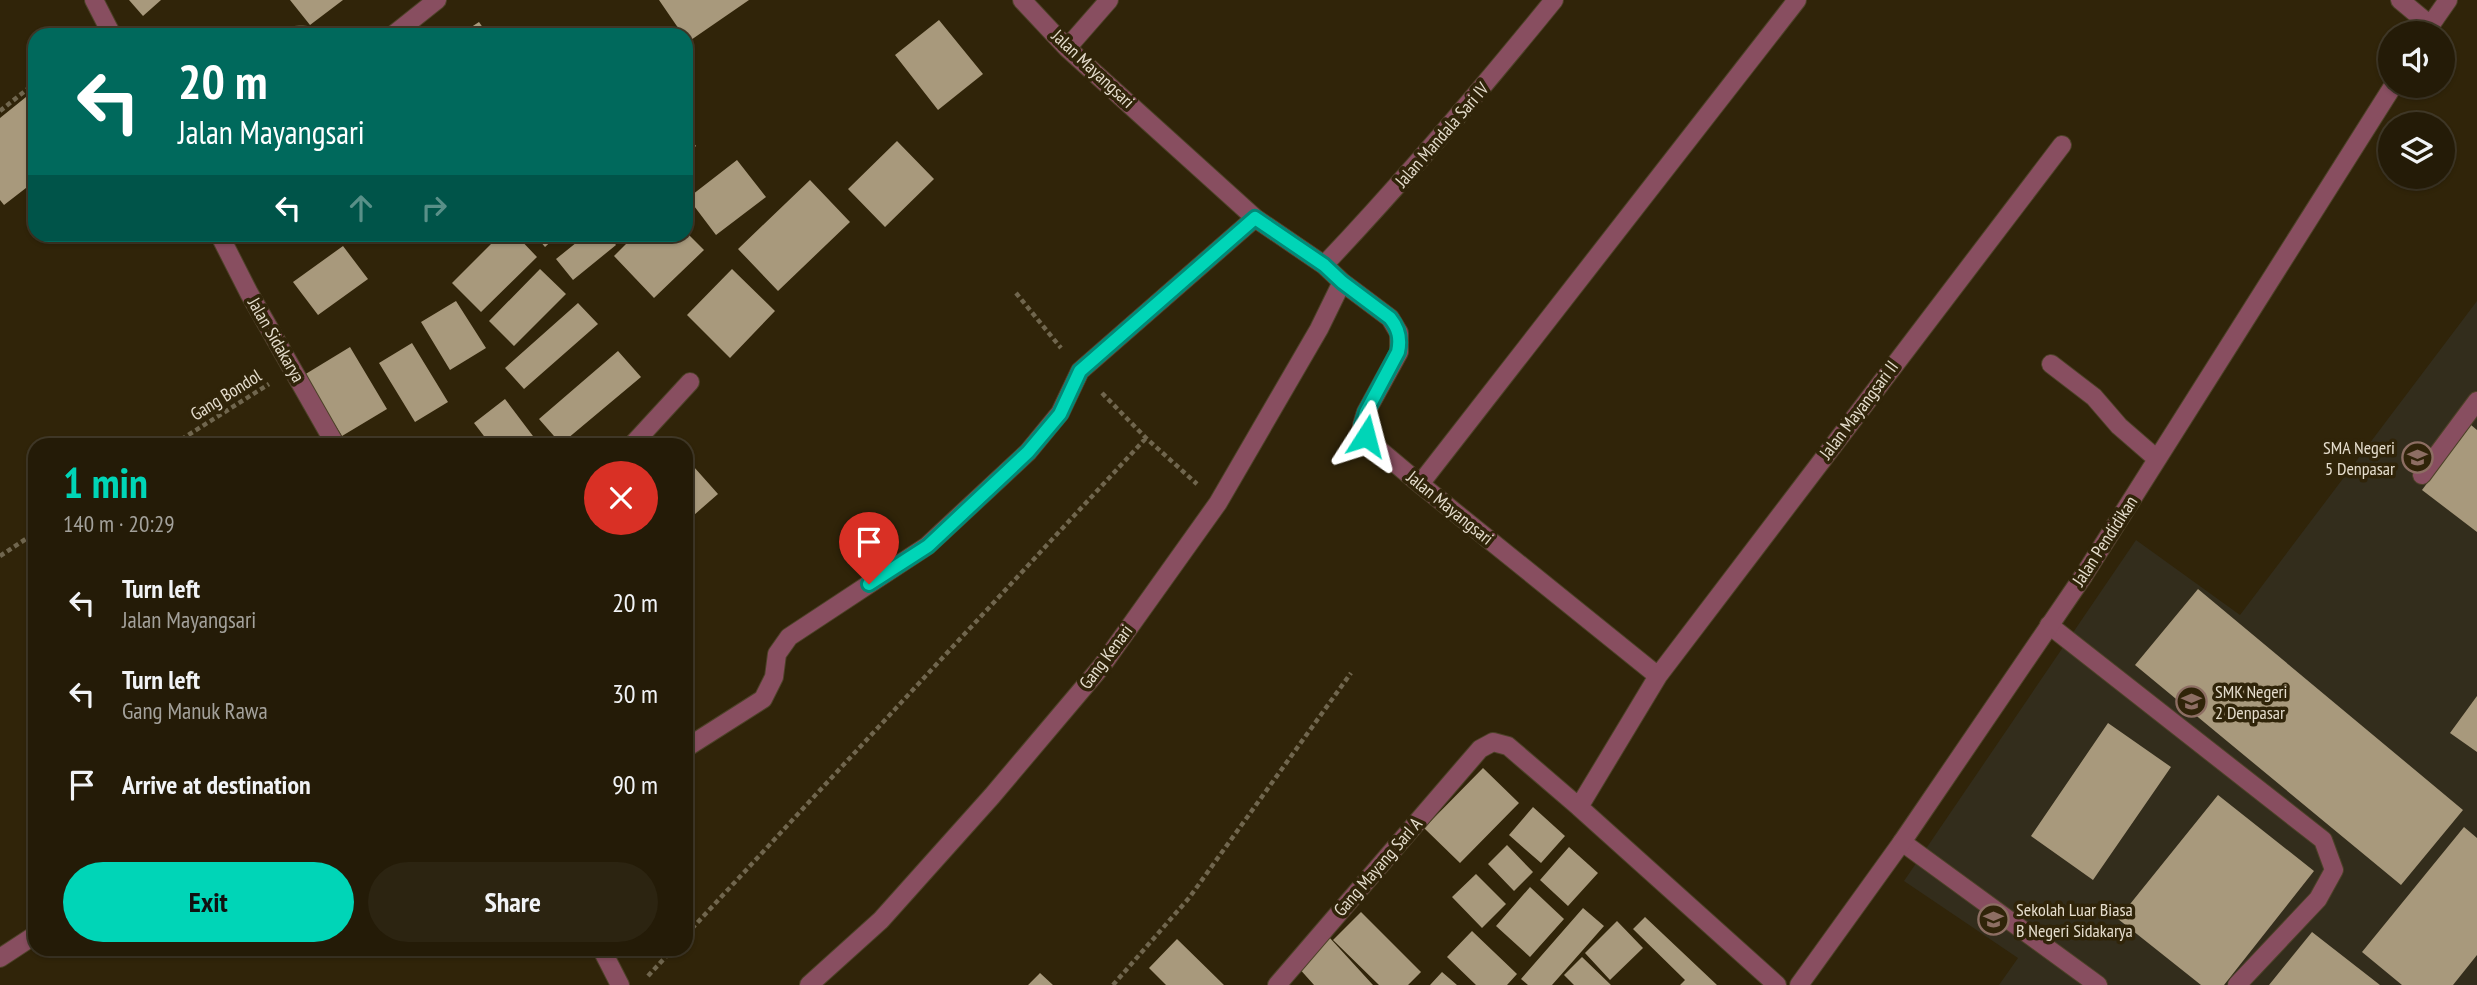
<!DOCTYPE html>
<meta charset="utf-8">
<style>
:root{--surface:#241b07;--page:#2c2411;--text:#f1f3f6;--muted:#a3a19b;--line:#413928;--accent:#00d5b7}
body{margin:0;font-family:"PT Sans Narrow",sans-serif;background:var(--page);color:var(--text);height:100vh;display:flex;flex-direction:column;font-size:26px;white-space:nowrap}
*{box-sizing:border-box;margin:0}
p{font-size:23px;color:var(--muted)}
.icon{flex:none;width:38px;height:38px;fill:none;stroke:currentColor;stroke-width:2;stroke-linecap:round;stroke-linejoin:round}
.map{position:relative;flex:1;overflow:hidden}
.sheet{position:absolute;left:28px;top:438px;width:665px;height:518px;display:flex;flex-direction:column;background:var(--surface);border-radius:21px;box-shadow:0 2px 5px #0004,0 0 0 2px var(--line)}
.sheet>*{flex:none}
.hud{position:absolute;left:28px;top:28px;width:665px;height:214px;border-radius:21px;box-shadow:0 2px 5px #0004,0 0 0 2px var(--line);background:#00695c;color:#fff;overflow:hidden}
.tools{position:absolute;left:2378px;top:21px;display:grid;gap:14px}
.tools a{display:grid;place-items:center;width:77px;height:77px;border-radius:50%;background:var(--surface);box-shadow:0 2px 5px #0004,0 0 0 2px var(--line);font-size:35px}
.pin{position:absolute;display:grid;place-items:center;width:60px;height:60px;color:#fff;margin:-72px -30px;border-radius:50% 50% 50% 0;rotate:-45deg;box-shadow:0 0 7px #0007}
.pin .icon{rotate:45deg}
.me{position:absolute;width:77px;margin:-38px;rotate:9deg;stroke-linejoin:round;filter:drop-shadow(0 0 5px #0008)}
.turn{display:flex;align-items:center;gap:24px;height:147px;padding:0 35px;font-size:32px}
.turn .icon{width:91px;height:91px;stroke-width:2.5}
.turn b{display:block;font-size:49px;line-height:60px}
.lanes{display:flex;align-items:center;height:66px;padding:0 35px;background:#0003;justify-content:center;gap:35px;direction:ltr}
.lanes .off{opacity:.35}
.round{display:grid;place-items:center;flex:none;width:74px;height:74px;border-radius:37px;background:var(--page)}
.headline{display:flex;align-items:center;justify-content:space-between;height:119px;padding:0 35px}
h1{font-size:42px;font-weight:700;line-height:52px;color:var(--accent)}
.action{display:flex;gap:14px;margin-top:auto;padding:14px 35px}
.action a{flex:1;height:80px;border-radius:42px;background:var(--accent);color:#111;font-size:28px;font-weight:700;line-height:80px;text-align:center}
.action a+a{background:var(--page);color:var(--text)}
ul{padding:0;list-style:none}
li{display:flex;align-items:center;gap:21px;height:91px;padding:0 35px}
li div{flex:1}
li b{display:block;font-size:26px}
li em{font-style:normal}
.map>svg:first-child{display:block}
.education{fill:#332d1c}
.building{fill:#a8997c}
.lines{fill:none;stroke-linecap:round;stroke-linejoin:round}
.service-casing{stroke:#4d4228;stroke-width:20}
.minor-casing{stroke:#4d4228;stroke-width:20}
.tertiary-casing{stroke:#4d4228;stroke-width:20}
.path{stroke:#70664e;stroke-width:4.5;stroke-dasharray:5 3.5;stroke-linecap:butt}
.service{stroke:#884e60;stroke-width:18}
.minor{stroke:#884e60;stroke-width:18}
.tertiary{stroke:#884e60;stroke-width:18}
.route-casing{stroke:#008a77;stroke-width:18}
.route{stroke:#00d5b7;stroke-width:12}
.labels{text-anchor:middle;stroke-width:7;stroke-linejoin:round;paint-order:stroke}
.street-label{font-size:18px;fill:#e5ddcd;stroke:#302409}
.poi-label{font-size:18px;fill:#e5ddcd;stroke:#302409;text-anchor:start}
</style>
<div class="map">
<svg width="2477" height="985" viewBox="0 0 2477 985">
<rect width="100%" height="100%" fill="#302409"/>
<path class="education" d="M 2477,301 L 2477,985 L 1999,985 L 2018,958 L 1904,881 L 2136,540 L 2240,615 Z"/>
<path class="building" d="M 129,0 L 161,0 L 143,16 Z
M 290,0 L 343,0 L 310,25 Z
M 659,0 L 749,0 L 688,42 L 686,35 L 683,35 Z
M 939,20 L 983,74 L 938,110 L 895,55 Z
M 479,22 L 488,35 L 459,35 Z
M 26,97 L 35,109 L 35,181 L 4,205 L 0,200 L 0,118 Z
M 686,133 L 696,146 L 686,154 Z
M 897,141 L 934,179 L 885,227 L 848,189 Z
M 737,160 L 766,197 L 716,235 L 688,198 Z
M 810,180 L 850,222 L 778,291 L 738,249 Z
M 686,232 L 704,250 L 654,298 L 614,256 L 636,234 L 686,234 Z
M 501,234 L 515,234 L 537,257 L 481,312 L 452,283 Z
M 534,234 L 559,234 L 545,247 Z
M 587,234 L 608,234 L 616,245 L 573,280 L 556,259 Z
M 343,246 L 368,279 L 318,315 L 293,282 Z
M 540,269 L 566,294 L 514,346 L 489,321 Z
M 732,269 L 775,311 L 730,358 L 687,315 Z
M 456,301 L 486,348 L 450,370 L 421,322 Z
M 578,303 L 598,324 L 524,389 L 505,368 Z
M 412,343 L 448,402 L 415,422 L 379,363 Z
M 350,347 L 387,409 L 342,436 L 304,375 Z
M 618,351 L 641,377 L 561,444 L 539,419 Z
M 505,399 L 539,444 L 490,444 L 474,423 Z
M 2471,425 L 2477,430 L 2477,532 L 2422,490 Z
M 686,458 L 718,494 L 686,522 Z
M 2198,589 L 2463,810 L 2401,885 L 2135,665 Z
M 2477,696 L 2477,752 L 2450,733 Z
M 2108,723 L 2171,767 L 2093,880 L 2031,836 Z
M 1483,768 L 1519,803 L 1460,863 L 1424,828 Z
M 2218,795 L 2314,871 L 2224,985 L 2201,985 L 2118,919 Z
M 1533,807 L 1565,836 L 1541,863 L 1509,835 Z
M 2464,827 L 2477,838 L 2477,955 L 2453,985 L 2402,985 L 2362,952 Z
M 1507,845 L 1533,872 L 1514,891 L 1488,864 Z
M 1569,847 L 1598,873 L 1568,906 L 1540,880 Z
M 1476,874 L 1506,904 L 1482,928 L 1452,897 Z
M 1530,887 L 1564,919 L 1530,957 L 1496,926 Z
M 1583,908 L 1604,926 L 1552,985 L 1528,985 L 1521,979 Z
M 1361,912 L 1421,972 L 1408,985 L 1379,985 L 1333,940 Z
M 1645,917 L 1717,985 L 1680,985 L 1685,980 L 1633,929 Z
M 1617,921 L 1643,948 L 1610,980 L 1585,953 Z
M 1472,931 L 1517,974 L 1507,985 L 1476,985 L 1447,957 Z
M 2312,932 L 2380,985 L 2269,985 Z
M 1329,937 L 1373,985 L 1314,985 L 1297,966 Z
M 1177,939 L 1224,985 L 1166,985 L 1149,968 Z
M 1582,957 L 1611,985 L 1574,985 L 1564,975 Z
M 1442,972 L 1457,985 L 1430,985 Z
M 1040,973 L 1053,985 L 1028,985 Z"/>
<g class="lines">
<defs>
<path id="service" d="M 2422,475 L 2477,401
M 2049,625 L 2323,840 L 2334,870 L 2318,899 L 2237,985
M 1902,842 L 2098,985"/>
<path id="minor" d="M 1022,0 L 1067,48 L 1255,218 L 1324,265 L 1342,282 L 1390,318 L 1399,333 L 1399,352 L 1366,412 L 1362,425 L 1366,436 L 1376,447 L 1420,484 L 1658,676 L 1579,807 L 1777,985
M 2400,0 L 2430,25
M 2425,33 L 2448,0
M 299,35 L 303,35
M 393,35 L 437,0
M 1067,48 L 1109,0
M 1324,265 C 1405,180 1480,91 1554,0
M 2051,364 L 2094,397 L 2119,426 L 2157,459
M 633,444 L 690,382
M 1420,484 L 1797,0
M 1658,676 L 2062,145
M 686,748 L 763,699 L 774,677 L 777,654 L 789,637 L 927,546 L 1028,452 L 1060,413 L 1080,371 L 1255,218
M 0,958 L 35,935
M 809,985 L 881,920 L 992,796 L 1101,667 L 1218,503 L 1319,329 L 1342,282
M 1277,985 L 1480,749 L 1493,742 L 1508,746 L 1579,807
M 1799,985 L 1902,842 L 2084,575 L 2393,86"/>
<path id="tertiary" d="M 94,0 L 112,35
M 219,234 L 249,293 L 335,444
M 601,948 L 620,985"/>
</defs>
<use href="#service" class="service-casing"/>
<use href="#minor" class="minor-casing"/>
<use href="#tertiary" class="tertiary-casing"/>
<path class="path" d="M 0,111 L 35,83
M 1016,293 L 1061,348
M 1102,393 L 1146,438 L 1197,484
M 174,444 L 269,384
M 0,556 L 35,533
M 686,935 L 1146,438
M 648,976 L 674,948
M 1113,985 L 1189,898 L 1351,673"/>
<use href="#service" class="service"/>
<use href="#minor" class="minor"/>
<use href="#tertiary" class="tertiary"/>
</g>
<g class="lines">
<defs>
<path id="route" d="M 869,584 L 928,546 L 1028,452 L 1060,414 L 1080,371 L 1255,218 L 1324,265 L 1342,282 L 1390,318 C 1399,329 1401,339 1398,352 L 1366,412 L 1362,425 L 1366,436"/>
</defs>
<use href="#route" class="route-casing"/>
<use href="#route" class="route"/>
</g>
<defs>
<symbol id="school-ring" viewBox="-11 -11 22 22"><circle r="9.5" fill="#302409" stroke="#8d6e63" stroke-width="1.5"/><path d="M0-5L7-2L0 1L-7-2ZM-4 1L0 2.5L4 1V4Q0 6-4 4Z" fill="#8d6e63"/></symbol>
</defs>
<g fill-rule="evenodd">
<use href="#school-ring" x="2400" y="440" width="35" height="35"/>
<use href="#school-ring" x="2174" y="684" width="35" height="35"/>
<use href="#school-ring" x="1976" y="902" width="35" height="35"/>
</g>
<g class="labels">
<g class="street-label">
<text transform="translate(1093 69) rotate(43)" y="6">Jalan Mayangsari</text>
<text transform="translate(1442 135) rotate(-49)" y="6">Jalan Mandala Sari IV</text>
<text transform="translate(276 340) rotate(60)" y="6">Jalan Sidakarya</text>
<text transform="translate(226 395) rotate(-32)" y="6">Gang Bondol</text>
<text transform="translate(1859 410) rotate(-53)" y="6">Jalan Mayangsari II</text>
<text transform="translate(1450 508) rotate(39)" y="6">Jalan Mayangsari</text>
<text transform="translate(2105 541) rotate(-57)" y="6">Jalan Pendidikan</text>
<text transform="translate(1106 657) rotate(-53)" y="6">Gang Kenari</text>
<text transform="translate(1378 867) rotate(-49)" y="6">Gang Mayang SarI A</text>
</g>
<g class="poi-label">
<text x="2395" y="454" text-anchor="end">SMA Negeri<tspan x="2395" dy="21">5 Denpasar</tspan></text>
<text x="2215" y="698">SMK Negeri<tspan x="2215" dy="21">2 Denpasar</tspan></text>
<text x="2016" y="916">Sekolah Luar Biasa<tspan x="2016" dy="21">B Negeri Sidakarya</tspan></text>
</g>
</g>
</svg>
<div class="tools">
<a><svg class="icon" aria-label="sound" viewBox="0 0 24 24"><path d="M4 9h4l5-4v14l-5-4H4zM17 9q2 3 0 6"/></svg></a>
<a><svg class="icon" aria-label="layers" viewBox="0 0 24 24"><path d="M12 4l9 5-9 5-9-5zM3 14l9 5 9-5"/></svg></a>
</div>
<div class="pin" style="left:869px;top:584px;background:#d93025"><svg class="icon" aria-label="arrive" viewBox="0 0 24 24"><path d="M6 21V4h12l-3 4 3 4H6"/></svg></div>
<svg class="me" style="left:1366px;top:436px" viewBox="-20 -20 40 40"><path d="M0-17L14 15 0 8-14 15z" fill="#00d5b7" stroke="#fff" stroke-width="4"/></svg>
<div class="hud">
<div class="turn"><svg class="icon" aria-label="left" viewBox="0 0 24 24"><path d="M17 20v-9H6M10 6l-5 5 5 5"/></svg><div><b>20 m</b>Jalan Mayangsari</div></div>
<div class="lanes"><svg class="icon" aria-label="left" viewBox="0 0 24 24"><path d="M17 20v-9H6M10 6l-5 5 5 5"/></svg><svg class="icon off" aria-label="ahead" viewBox="0 0 24 24"><path d="M12 20V5M6 11l6-6 6 6"/></svg><svg class="icon off" aria-label="right" viewBox="0 0 24 24"><path d="M7 20v-9h11M14 6l5 5-5 5"/></svg></div>
</div>
<section class="sheet">
<div class="headline"><div><h1>1 min</h1><p>140 m · 20:29</p></div><a class="round" style="background:#d93025;color:#fff"><svg class="icon" aria-label="close" viewBox="0 0 24 24"><path d="M6 6l12 12M18 6L6 18"/></svg></a></div>
<ul>
<li><svg class="icon" aria-label="left" viewBox="0 0 24 24"><path d="M17 20v-9H6M10 6l-5 5 5 5"/></svg><div><b>Turn left</b><p>Jalan Mayangsari</p></div><em>20 m</em></li>
<li><svg class="icon" aria-label="left" viewBox="0 0 24 24"><path d="M17 20v-9H6M10 6l-5 5 5 5"/></svg><div><b>Turn left</b><p>Gang Manuk Rawa</p></div><em>30 m</em></li>
<li><svg class="icon" aria-label="arrive" viewBox="0 0 24 24"><path d="M6 21V4h12l-3 4 3 4H6"/></svg><div><b>Arrive at destination</b></div><em>90 m</em></li>
</ul>
<div class="action"><a>Exit</a><a>Share</a></div>
</section>
</div>
